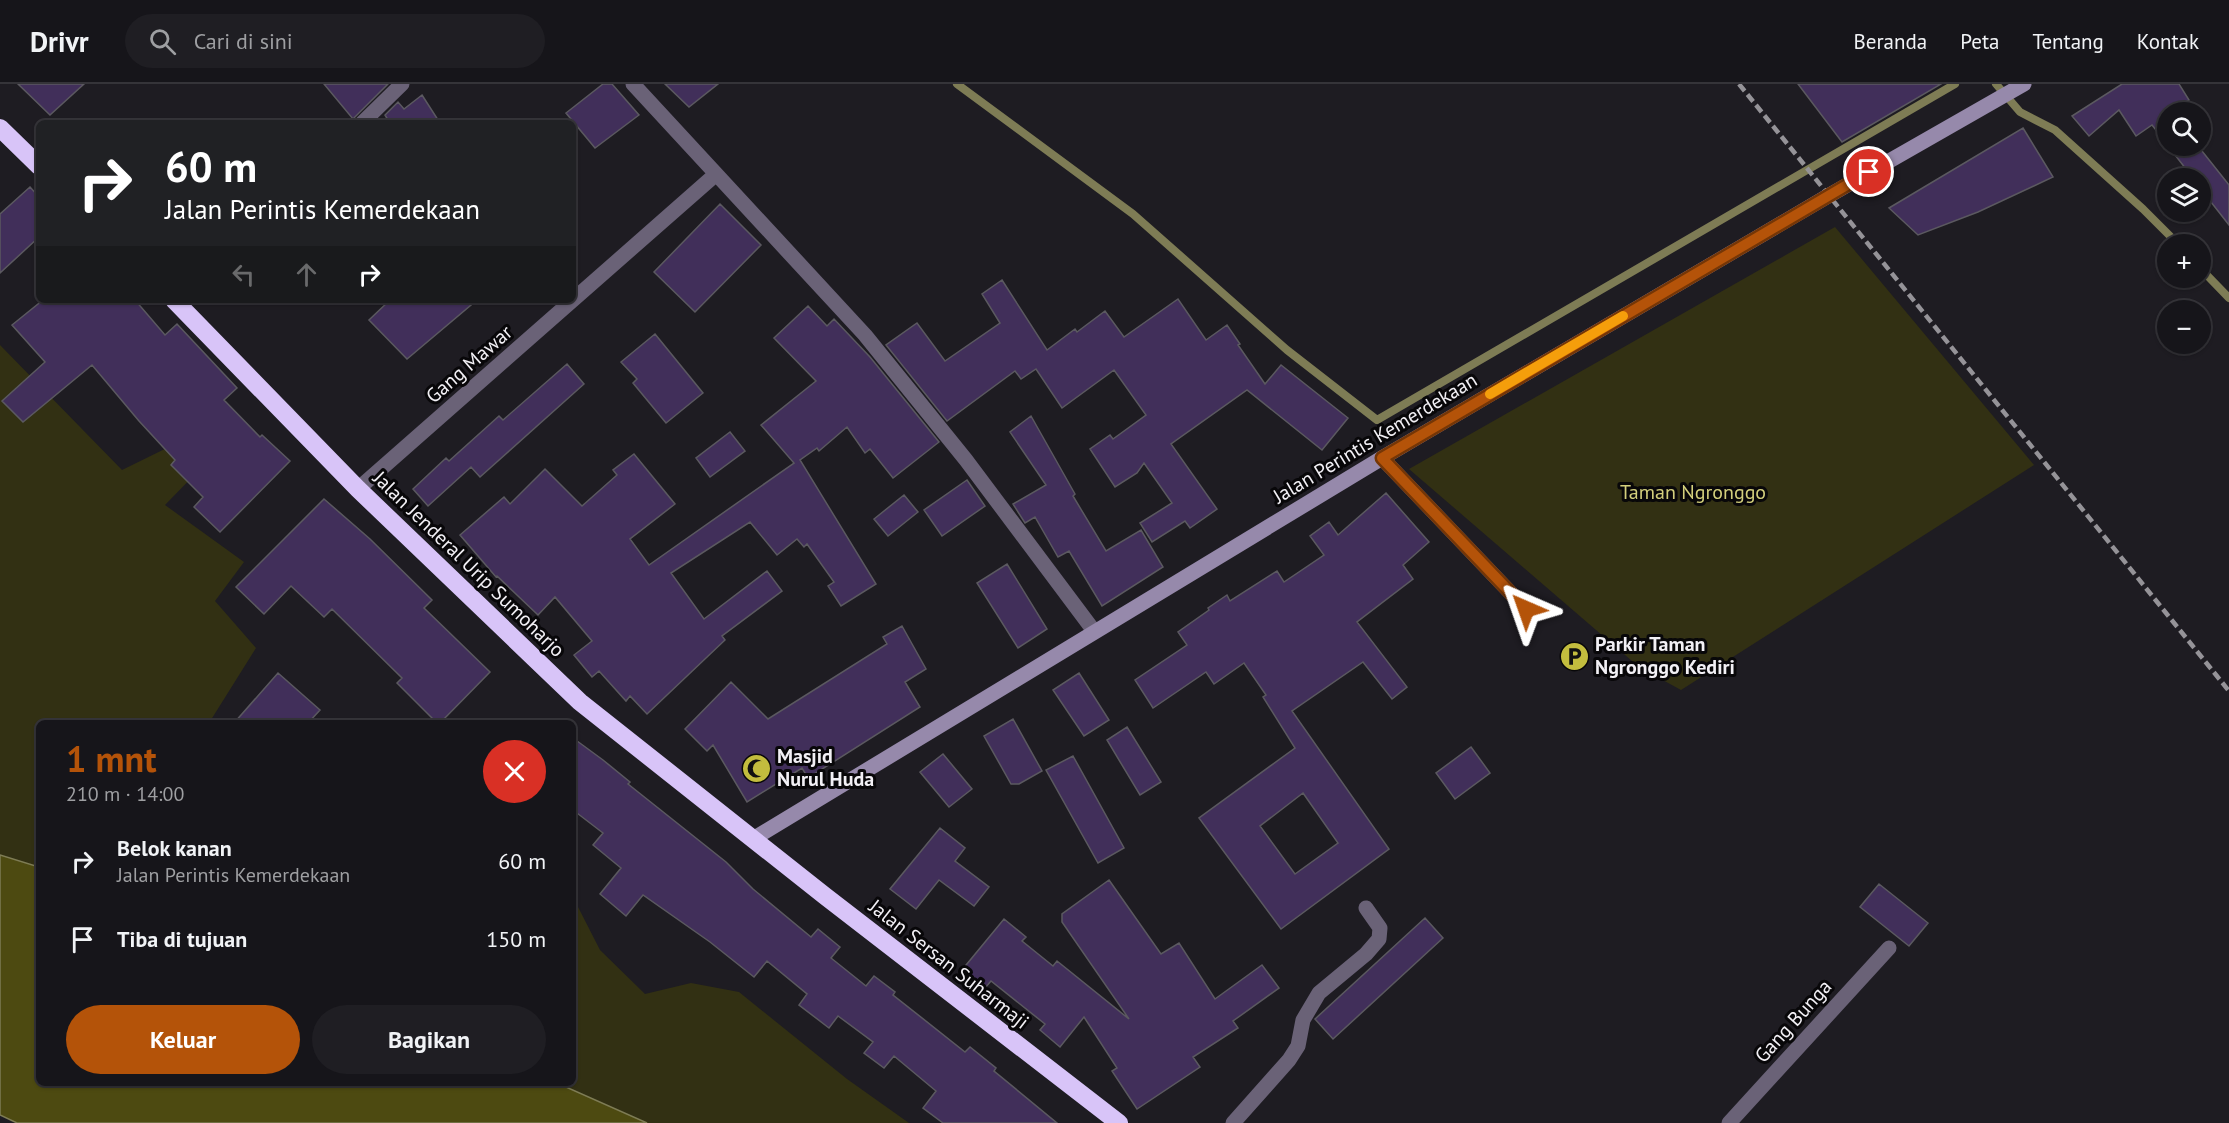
<!DOCTYPE html>
<html lang="id">
<meta charset="utf-8">
<style>
:root{--surface:#16151a;--page:#1f1e23;--text:#f1f3f6;--muted:#9e9fa2;--line:#353439;--accent:#b45309}
body{margin:0;font-family:"PT Sans",sans-serif;background:var(--page);color:var(--text);height:100vh;display:flex;flex-direction:column;font-size:22px;white-space:nowrap}
*{box-sizing:border-box;margin:0}
p{font-size:20px;color:var(--muted)}
.icon{flex:none;width:33px;height:33px;fill:none;stroke:currentColor;stroke-width:2;stroke-linecap:round;stroke-linejoin:round}
.map{position:relative;flex:1;overflow:hidden}
.sheet{position:absolute;left:36px;top:636px;width:540px;height:366px;display:flex;flex-direction:column;background:var(--surface);border-radius:9px;box-shadow:0 2px 4px #0004,0 0 0 2px var(--line)}
.sheet>*{flex:none}
.top-card{position:absolute;left:36px;top:36px;width:540px;height:183px;border-radius:9px;box-shadow:0 2px 4px #0004,0 0 0 2px var(--line);background:#202124;color:#fff;overflow:hidden}
.buttons{position:absolute;left:2157px;top:18px;display:grid;gap:12px}
.buttons a{display:grid;place-items:center;width:54px;height:54px;border-radius:50%;background:var(--surface);box-shadow:0 2px 4px #0004,0 0 0 2px var(--line);font-size:30px}
.pin{position:absolute;display:grid;place-items:center;width:51px;height:51px;color:#fff;margin:-26px;border:3px solid #fff;border-radius:50%;box-shadow:0 2px 6px #0007}
.me{position:absolute;width:66px;margin:-33px;rotate:317deg;stroke-linejoin:round;filter:drop-shadow(0 0 4px #0008)}
.turn{display:flex;align-items:center;gap:21px;height:126px;padding:0 30px;font-size:27px}
.turn .icon{width:78px;height:78px;stroke-width:2.5}
.turn b{display:block;font-size:42px;line-height:51px}
.lanes{display:flex;align-items:center;height:57px;padding:0 30px;background:#0003;justify-content:center;gap:30px;direction:ltr}
.lanes .off{opacity:.35}
.round{display:grid;place-items:center;flex:none;width:63px;height:63px;border-radius:32px;background:var(--page)}
.headline{display:flex;align-items:center;justify-content:space-between;height:102px;padding:0 30px}
h1{font-size:36px;font-weight:700;line-height:45px;color:var(--accent)}
.action{display:flex;gap:12px;margin-top:auto;padding:12px 30px}
.action a{flex:1;height:69px;border-radius:36px;background:var(--accent);color:#fff;font-size:24px;font-weight:700;line-height:69px;text-align:center}
.action a+a{background:var(--page);color:var(--text)}
ul{padding:0;list-style:none}
li{display:flex;align-items:center;gap:18px;height:78px;padding:0 30px}
li div{flex:1}
li b{display:block;font-size:22px}
li em{font-style:normal}
header{display:flex;align-items:center;gap:36px;box-sizing:border-box;height:84px;padding:0 30px;background:var(--surface);border-bottom:2px solid var(--line)}
header strong{font-size:28px}
nav{display:flex;gap:33px;margin-inline-start:auto;font-size:21px}
.search{width:420px;height:54px;background:var(--page);display:flex;align-items:center;gap:15px;box-sizing:border-box;padding:0 21px;border-radius:33px;color:var(--muted);font-size:22px}
.map>svg:first-child{display:block}
.green{fill:#323013}
.water{fill:#4d4a11;stroke:#7e7c55;stroke-width:1.5}
.lines{fill:none;stroke-linecap:round;stroke-linejoin:round}
.stream{stroke:#7e7c55;stroke-width:8}
.building{fill:#412f5a;stroke:#5b5960;stroke-width:1.5;fill-rule:evenodd}
.street{stroke:#6a6277;stroke-width:15}
.secondary{stroke:#9689ab;stroke-width:15}
.highway{stroke:#d8c4f8;stroke-width:18}
.rail{stroke:#959398;stroke-width:4.5;stroke-dasharray:9 4.5;stroke-linecap:butt}
.route-casing{stroke:#753606;stroke-width:15}
.route{stroke:#b45309;stroke-width:10}
.slow{stroke:#f59e0b;stroke-width:10}
.labels{text-anchor:middle;stroke-width:6;stroke-linejoin:round;paint-order:stroke}
.street-label{font-size:20px;fill:#f2f0f5;stroke:#080709}
.park-label{font-size:20px;fill:#d3cf7c;stroke:#080709}
.poi-label{font-size:20px;font-weight:bold;fill:#f2f0f5;stroke:#080709;text-anchor:start}
</style>
<header>
<strong>Drivr</strong>
<div class="search"><svg class="icon" aria-label="search" viewBox="0 0 24 24"><circle cx="10" cy="10" r="6"/><path d="M15 15l6 6"/></svg>Cari di sini</div>
<nav><a>Beranda</a><a>Peta</a><a>Tentang</a><a>Kontak</a></nav>
</header>
<div class="map">
<svg width="2229" height="1039" viewBox="0 0 2229 1039">
<rect width="100%" height="100%" fill="#1e1c22"/>
<path class="green" d="M 1835,143 L 2034,381 L 1681,606 L 1639,583 L 1409,385 Z
M 0,261 L 122,386 L 177,359 L 204,381 L 165,421 L 244,478 L 215,517 L 256,564 L 209,639 L 39,639 L 39,783 L 0,771 Z
M 573,819 L 577,821 L 600,866 L 645,910 L 691,899 L 739,908 L 847,995 L 909,1039 L 647,1039 L 557,999 L 573,999 Z"/>
<path class="water" d="M 0,771 L 39,783 L 39,999 L 557,999 L 647,1039 L 17,1039 L 0,1031 Z"/>
<g class="lines">
<path class="stream" d="M 957,0 L 1133,130 L 1287,266 L 1377,336 L 1955,0
M 1996,0 L 2020,28 L 2055,46 L 2143,125 L 2178,160
M 2200,184 L 2229,214"/>
</g>
<path class="building" d="M 18,0 L 84,0 L 50,31 Z
M 324,0 L 388,0 L 353,35 Z
M 603,0 L 612,0 L 639,31 L 595,64 L 566,29 Z
M 665,0 L 718,0 L 689,23 Z
M 1798,0 L 1941,0 L 1842,58 Z
M 2122,0 L 2179,0 L 2189,16 L 2168,28 L 2168,61 L 2152,41 L 2136,52 L 2119,26 L 2089,52 L 2072,32 Z
M 422,11 L 440,39 L 384,39 L 388,36 L 385,31 L 398,18 L 404,25 Z
M 2023,44 L 2053,93 L 1978,128 L 1918,151 L 1889,124 Z
M 2168,62 L 2198,62 L 2229,101 L 2229,141 L 2200,104 L 2200,94 L 2193,94 Z
M 30,103 L 39,113 L 39,153 L 0,189 L 0,130 Z
M 720,120 L 761,161 L 695,228 L 654,188 Z
M 1002,196 L 1047,266 L 1075,245 L 1077,248 L 1105,227 L 1124,253 L 1178,215 L 1206,256 L 1227,241 L 1240,260 L 1238,261 L 1265,300 L 1281,281 L 1348,334 L 1322,366 L 1247,306 L 1171,360 L 1217,425 L 1190,444 L 1185,437 L 1152,458 L 1140,439 L 1172,419 L 1144,379 L 1137,389 L 1115,403 L 1090,365 L 1110,351 L 1113,355 L 1146,331 L 1114,286 L 1062,324 L 1036,285 L 1021,295 L 1015,287 L 947,337 L 886,261 L 917,239 L 945,277 L 1000,239 L 982,210 Z
M 43,216 L 135,216 L 165,251 L 177,240 L 237,304 L 224,316 L 260,353 L 262,351 L 290,377 L 220,448 L 194,423 L 203,413 L 171,381 L 175,376 L 139,337 L 92,281 L 23,338 L 2,317 L 45,278 L 12,241 Z
M 390,216 L 477,216 L 407,275 L 369,236 Z
M 808,222 L 827,242 L 834,235 L 870,273 L 939,358 L 893,394 L 870,365 L 865,369 L 847,343 L 819,367 L 817,364 L 800,376 L 876,500 L 841,522 L 828,502 L 834,498 L 807,460 L 804,463 L 797,455 L 777,471 L 750,438 L 671,489 L 704,535 L 767,487 L 782,507 L 722,552 L 725,556 L 647,630 L 630,612 L 626,617 L 599,587 L 592,593 L 574,571 L 592,557 L 555,513 L 538,531 L 497,492 L 496,493 L 460,451 L 504,413 L 510,420 L 545,385 L 582,422 L 617,391 L 613,386 L 634,370 L 675,420 L 630,455 L 649,481 L 794,379 L 761,341 L 816,297 L 774,254 Z
M 655,250 L 703,309 L 666,339 L 633,299 L 637,295 L 621,278 Z
M 567,280 L 584,300 L 480,393 L 471,383 L 428,422 L 413,405 L 446,374 L 449,377 L 499,332 L 503,336 Z
M 1031,332 L 1075,410 L 1073,412 L 1106,467 L 1141,446 L 1163,483 L 1102,522 L 1069,467 L 1058,473 L 1035,433 L 1025,439 L 1013,420 L 1046,401 L 1010,348 Z
M 730,348 L 745,367 L 710,393 L 696,374 Z
M 967,396 L 985,422 L 942,452 L 924,426 Z
M 1386,409 L 1429,458 L 1403,481 L 1413,495 L 1357,538 L 1407,603 L 1392,615 L 1363,578 L 1292,627 L 1389,765 L 1281,845 L 1199,734 L 1295,664 L 1263,613 L 1266,611 L 1244,579 L 1214,600 L 1206,588 L 1153,624 L 1135,596 L 1187,561 L 1178,548 L 1209,526 L 1208,524 L 1227,511 L 1230,517 L 1277,487 L 1284,498 L 1324,471 L 1310,452 L 1329,438 L 1338,451 ZM 1303,709 L 1338,759 L 1295,790 L 1260,742 Z
M 904,411 L 918,428 L 888,452 L 874,435 Z
M 324,415 L 370,455 L 432,516 L 424,524 L 490,588 L 440,639 L 437,639 L 397,599 L 402,594 L 332,525 L 324,533 L 291,502 L 264,530 L 236,503 Z
M 1007,480 L 1047,545 L 1018,564 L 977,499 Z
M 902,542 L 926,585 L 905,598 L 920,623 L 808,694 L 802,684 L 747,718 L 713,661 L 707,667 L 685,645 L 731,598 L 768,635 L 887,560 L 883,553 Z
M 278,589 L 320,626 L 308,639 L 234,639 Z
M 1079,589 L 1109,636 L 1084,652 L 1053,606 Z
M 1013,635 L 1042,687 L 1019,700 L 1011,700 L 984,652 Z
M 1127,643 L 1161,698 L 1140,711 L 1107,656 Z
M 573,654 L 603,676 L 630,698 L 628,700 L 726,778 L 753,805 L 811,853 L 818,845 L 840,863 L 831,874 L 866,902 L 874,892 L 895,908 L 893,911 L 965,968 L 970,963 L 996,984 L 994,987 L 1057,1039 L 943,1039 L 923,1024 L 936,1007 L 894,972 L 884,984 L 864,969 L 873,958 L 838,932 L 829,944 L 799,921 L 807,910 L 767,877 L 754,893 L 710,858 L 643,811 L 626,832 L 600,810 L 621,784 L 593,761 L 603,749 L 573,726 Z
M 1471,663 L 1490,689 L 1455,715 L 1436,689 Z
M 943,670 L 972,705 L 949,723 L 920,688 Z
M 1073,672 L 1124,764 L 1098,779 L 1046,686 Z
M 940,744 L 965,764 L 955,777 L 989,803 L 974,822 L 939,796 L 916,825 L 890,805 Z
M 1109,796 L 1161,870 L 1179,859 L 1215,915 L 1262,881 L 1279,904 L 1233,937 L 1238,944 L 1193,973 L 1200,983 L 1137,1025 L 1112,987 L 1117,984 L 1084,933 L 1060,963 L 1040,946 L 1045,940 L 991,897 L 985,904 L 962,886 L 1004,835 L 1026,853 L 1022,857 L 1053,882 L 1057,877 L 1129,935 L 1062,838 L 1062,830 Z
M 1879,800 L 1928,839 L 1909,862 L 1860,823 Z
M 1425,834 L 1443,854 L 1333,955 L 1315,935 Z"/>
<g class="lines">
<path class="street" d="M 633,0 L 865,251 L 966,376 L 1094,547
M 362,39 L 402,0
M 1382,374 L 1526,525
M 358,405 L 715,91
M 1233,1039 L 1289,976 L 1298,962 L 1303,936 L 1319,909 L 1366,870 L 1379,855 L 1380,844 L 1366,824
M 1729,1039 L 1889,864"/>
<path class="secondary" d="M 753,755 L 1382,374 L 1828,112 L 2024,0"/>
<path class="highway" d="M 0,44 L 39,82
M 174,216 L 358,405 L 580,618 L 825,812 L 1119,1039"/>
<path class="rail" d="M 1739,0 L 2229,607"/>
</g>
<g class="lines">
<defs>
<path id="route" d="M 1526,525 L 1382,374 L 1869,88"/>
</defs>
<use href="#route" class="route-casing"/>
<use href="#route" class="route"/>
<path class="slow" d="M 1490,310 L 1623,232"/>
</g>
<defs>
<symbol id="parking-disc" viewBox="-11 -11 22 22"><circle r="9.5" fill="#c3bd3e" stroke="#080709"/><path d="M-3.5-5.5H1a3.5 3.5 0 0 1 0 7H-1V5.5H-3.5ZM-1-3.4V-.6H.8a1.4 1.4 0 0 0 0-2.8Z" fill="#111"/></symbol>
<symbol id="mosque-disc" viewBox="-11 -11 22 22"><circle r="9.5" fill="#c3bd3e" stroke="#080709"/><path d="M3.5-4.9A6 6 0 1 0 3.5 4.9A5 5 0 1 1 3.5-4.9Z" fill="#111"/></symbol>
</defs>
<g fill-rule="evenodd">
<use href="#parking-disc" x="1558" y="556" width="33" height="33"/>
<use href="#mosque-disc" x="740" y="668" width="33" height="33"/>
</g>
<g class="labels">
<g class="street-label">
<text transform="translate(469 280) rotate(-41)" y="7">Gang Mawar</text>
<text transform="translate(1375 354) rotate(-31)" y="7">Jalan Perintis Kemerdekaan</text>
<text transform="translate(469 480) rotate(44)" y="7">Jalan Jenderal Urip Sumoharjo</text>
<text transform="translate(949 880) rotate(38)" y="7">Jalan Sersan Suharmaji</text>
<text transform="translate(1793 937) rotate(-48)" y="7">Gang Bunga</text>
</g>
<g class="park-label">
<text x="1693" y="415">Taman Ngronggo</text>
</g>
<g class="poi-label">
<text x="1595" y="567">Parkir Taman<tspan x="1595" dy="23">Ngronggo Kediri</tspan></text>
<text x="777" y="679">Masjid<tspan x="777" dy="23">Nurul Huda</tspan></text>
</g>
</g>
</svg>
<div class="buttons">
<a><svg class="icon" aria-label="search" viewBox="0 0 24 24"><circle cx="10" cy="10" r="6"/><path d="M15 15l6 6"/></svg></a>
<a><svg class="icon" aria-label="layers" viewBox="0 0 24 24"><path d="M12 4l9 5-9 5-9-5zM3 14l9 5 9-5"/></svg></a>
<a>+</a>
<a>−</a>
</div>
<div class="pin" style="left:1869px;top:88px;background:#d93025"><svg class="icon" aria-label="arrive" viewBox="0 0 24 24"><path d="M6 21V4h12l-3 4 3 4H6"/></svg></div>
<svg class="me" style="left:1526px;top:525px" viewBox="-20 -20 40 40"><path d="M0-17L14 15 0 8-14 15z" fill="#b45309" stroke="#fff" stroke-width="4"/></svg>
<div class="top-card">
<div class="turn"><svg class="icon" aria-label="right" viewBox="0 0 24 24"><path d="M7 20v-9h11M14 6l5 5-5 5"/></svg><div><b>60 m</b>Jalan Perintis Kemerdekaan</div></div>
<div class="lanes"><svg class="icon off" aria-label="left" viewBox="0 0 24 24"><path d="M17 20v-9H6M10 6l-5 5 5 5"/></svg><svg class="icon off" aria-label="ahead" viewBox="0 0 24 24"><path d="M12 20V5M6 11l6-6 6 6"/></svg><svg class="icon" aria-label="right" viewBox="0 0 24 24"><path d="M7 20v-9h11M14 6l5 5-5 5"/></svg></div>
</div>
<section class="sheet">
<div class="headline"><div><h1>1 mnt</h1><p>210 m · 14:00</p></div><a class="round" style="background:#d93025;color:#fff"><svg class="icon" aria-label="close" viewBox="0 0 24 24"><path d="M6 6l12 12M18 6L6 18"/></svg></a></div>
<ul>
<li><svg class="icon" aria-label="right" viewBox="0 0 24 24"><path d="M7 20v-9h11M14 6l5 5-5 5"/></svg><div><b>Belok kanan</b><p>Jalan Perintis Kemerdekaan</p></div><em>60 m</em></li>
<li><svg class="icon" aria-label="arrive" viewBox="0 0 24 24"><path d="M6 21V4h12l-3 4 3 4H6"/></svg><div><b>Tiba di tujuan</b></div><em>150 m</em></li>
</ul>
<div class="action"><a>Keluar</a><a>Bagikan</a></div>
</section>
</div>
